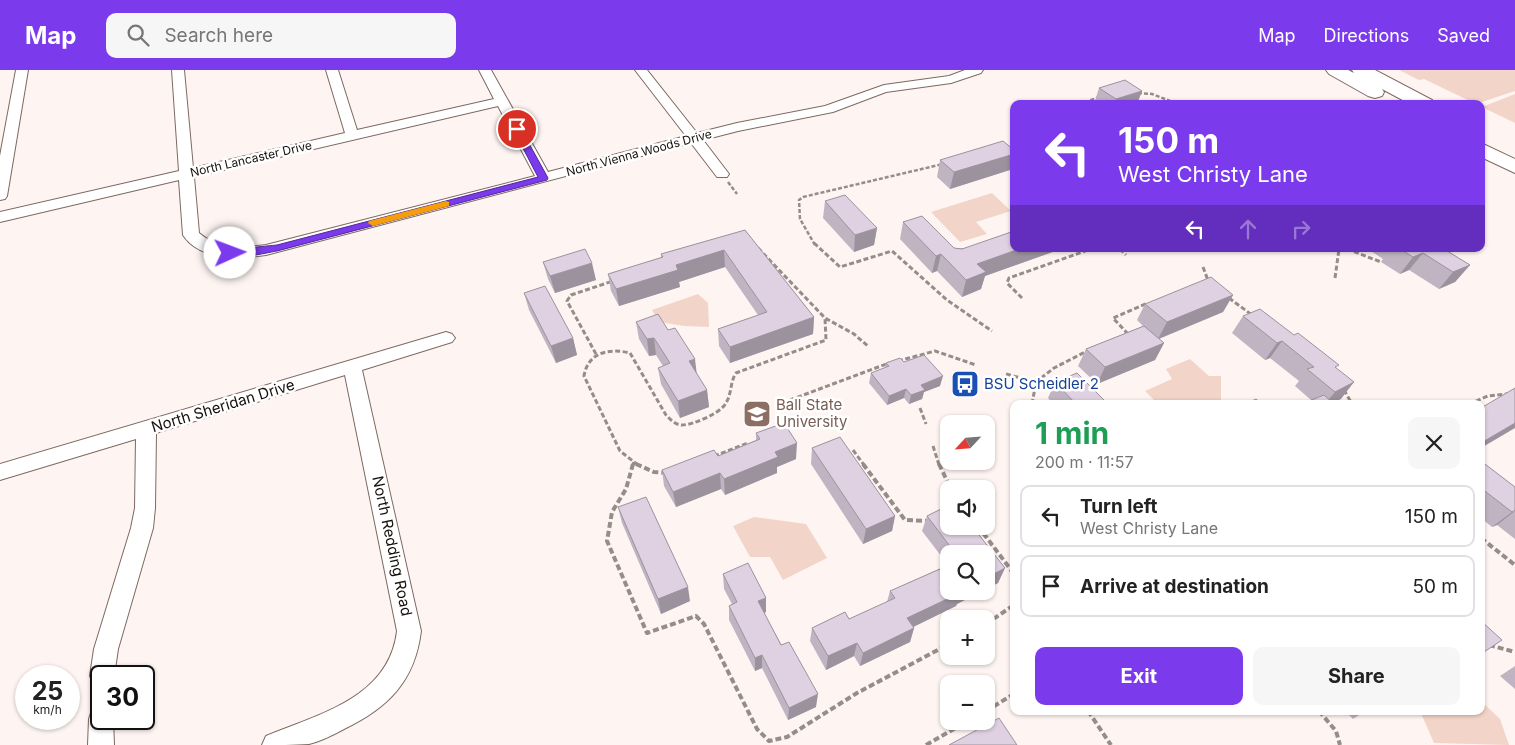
<!DOCTYPE html>
<meta charset="utf-8">
<style>
:root{--surface:#fff;--page:#f6f6f6;--text:#222;--muted:#767676;--line:#e0e0e0;--accent:#7c3aed}
body{margin:0;font-family:Inter,sans-serif;background:var(--page);color:var(--text);height:100vh;display:flex;flex-direction:column;font-size:19px;white-space:nowrap}
*{box-sizing:border-box;margin:0}
p{font-size:16px;color:var(--muted)}
.icon{flex:none;width:28px;height:28px;fill:none;stroke:currentColor;stroke-width:2;stroke-linecap:round;stroke-linejoin:round}
.map{position:relative;flex:1;overflow:hidden}
.panel{position:absolute;left:1010px;top:330px;width:475px;height:315px;display:flex;flex-direction:column;background:var(--surface);border-radius:10px;box-shadow:0 1px 4px #0004}
.panel>*{flex:none}
.guide{position:absolute;left:1010px;top:30px;width:475px;height:152px;border-radius:10px;box-shadow:0 1px 4px #0004;background:#7c3aed;color:#fff;overflow:hidden}
.needle{width:32px;rotate:244deg}
.buttons{position:absolute;left:940px;top:345px;display:grid;gap:10px}
.buttons a{display:grid;place-items:center;width:55px;height:55px;border-radius:10px;background:var(--surface);box-shadow:0 1px 4px #0004;font-size:25px}
.speed{position:absolute;left:15px;top:595px;display:flex;gap:10px;font-size:25px;font-weight:700;text-align:center}
.speed>*{display:grid;place-content:center;width:65px;height:65px;border-radius:50%;background:var(--surface);box-shadow:0 1px 4px #0004;line-height:1}
.speed small{font-size:12px;font-weight:400}
.speed .limit{border:2px solid #111;border-radius:8px;background:#fff;color:#111}
.pin{position:absolute;display:grid;place-items:center;width:42px;height:42px;color:#fff;margin:-21px;border:2px solid #fff;border-radius:50%;box-shadow:0 1px 5px #0007}
.me{position:absolute;width:55px;margin:-28px;rotate:88deg;stroke-linejoin:round;filter:drop-shadow(0 0 4px #0008)}
.turn{display:flex;align-items:center;gap:18px;height:105px;padding:0 25px;font-size:22px}
.turn .icon{width:65px;height:65px;stroke-width:2.5}
.turn b{display:block;font-size:35px;line-height:42px}
.lanes{display:flex;align-items:center;height:48px;padding:0 25px;background:#0003;justify-content:center;gap:25px;direction:ltr}
.lanes .off{opacity:.35}
.round{display:grid;place-items:center;flex:none;width:52px;height:52px;border-radius:10px;background:var(--page)}
.overview{display:flex;align-items:center;justify-content:space-between;height:85px;padding:0 25px}
h1{font-size:30px;font-weight:700;line-height:38px;color:#1e9e55}
.button{display:flex;gap:10px;margin-top:auto;padding:10px 25px}
.button a{flex:1;height:58px;border-radius:10px;background:var(--accent);color:#fff;font-size:20px;font-weight:700;line-height:58px;text-align:center}
.button a+a{background:var(--page);color:var(--text)}
ul{padding:0;list-style:none}
li{display:flex;align-items:center;gap:15px;height:62px;margin:0 10px 8px;padding:0 15px;border:2px solid var(--line);border-radius:10px}
li div{flex:1}
li b{display:block;font-size:19px}
li em{font-style:normal}
header{display:flex;align-items:center;gap:30px;box-sizing:border-box;height:70px;padding:0 25px;background:var(--accent);color:#fff}
header strong{font-size:24px}
nav{display:flex;gap:28px;margin-inline-start:auto;font-size:18px}
.search{width:350px;height:45px;background:var(--page);display:flex;align-items:center;gap:12px;box-sizing:border-box;padding:0 18px;border-radius:10px;color:var(--muted);font-size:19px}
.map>svg:first-child{display:block}
.green{fill:#f3d4c8}
.lines{fill:none;stroke-linecap:round;stroke-linejoin:round}
.street-casing{stroke:#7c6961;stroke-width:2}
.primary-casing{stroke:#7c6961;stroke-width:2}
.path-far2{stroke:#958d8a;stroke-width:2.5;stroke-dasharray:4 2;stroke-linecap:butt}
.path-far1{stroke:#958d8a;stroke-width:3;stroke-dasharray:5 2.5;stroke-linecap:butt}
.path{stroke:#958d8a;stroke-width:4;stroke-dasharray:6 3;stroke-linecap:butt}
.street{fill:#fff;fill-rule:evenodd}
.primary{fill:#fff;fill-rule:evenodd}
.wall{fill:#c0b4c2}
.shaded-wall{fill:#9c929e}
.building{fill:#dfd1e1;stroke:#9c929e}
.route{fill:#7c3aed;stroke:#51269a}
.slow{fill:#f59e0b}
.labels{text-anchor:middle;stroke-width:5;stroke-linejoin:round;paint-order:stroke}
.far-street-label{font-size:12px;fill:#160f0c;stroke:#fff}
.transit-label{font-size:15px;fill:#164399;stroke:#fff;text-anchor:start}
.education-label{font-size:15px;fill:#785e54;stroke:#fff;text-anchor:start}
.street-label{font-size:15px;fill:#160f0c;stroke:#fff}
</style>
<header>
<strong>Map</strong>
<div class="search"><svg class="icon" aria-label="search" viewBox="0 0 24 24"><circle cx="10" cy="10" r="6"/><path d="M15 15l6 6"/></svg>Search here</div>
<nav><a>Map</a><a>Directions</a><a>Saved</a></nav>
</header>
<div class="map">
<svg width="1515" height="675" viewBox="0 0 1515 675">
<rect width="100%" height="100%" fill="#fef5f2"/>
<path class="green" d="M 1399,0 L 1515,0 L 1515,21 L 1476,34 L 1424,9 L 1419,10 Z
M 1515,24 L 1515,53 L 1482,37 Z
M 992,123 L 1011,141 L 976,152 L 987,164 L 960,172 L 931,142 Z
M 698,224 L 708,233 L 709,257 L 684,256 L 659,252 L 652,240 Z
M 1190,289 L 1209,306 L 1221,306 L 1221,334 L 1202,332 L 1199,334 L 1158,334 L 1145,321 L 1172,309 L 1166,299 Z
M 754,447 L 806,454 L 827,488 L 783,510 L 770,487 L 750,487 L 733,456 Z
M 1481,631 L 1500,649 L 1509,675 L 1434,673 L 1420,641 L 1481,641 Z"/>
<g class="lines">
<defs>
<path id="street" d="M 16,0 L 28,0 L 7,126 L 5,129 L 0,130 L 0,86 Z
M 172,0 L 184,0 L 193,98 L 345,63 L 326,0 L 338,0 L 357,60 L 494,29 L 479,0 L 491,0 L 548,102 L 686,66 L 635,0 L 647,0 L 697,63 L 737,53 L 825,36 L 884,15 L 949,6 L 965,0 L 983,0 L 981,3 L 951,13 L 886,22 L 833,42 L 738,61 L 703,70 L 729,104 L 727,107 L 717,107 L 691,73 L 266,185 C 239,189 200,191 183,165 L 179,110 L 0,152 L 0,142 L 179,101 ZM 498,36 L 535,106 L 266,175 C 241,178 219,180 199,163 L 194,107 Z
M 446,262 L 452,264 L 455,268 L 452,272 L 362,300 L 421,561 C 415,611 388,638 344,659 C 333,665 321,671 309,674 C 295,675 276,675 262,675 L 266,666 C 319,644 389,628 397,561 L 345,305 L 156,363 L 155,438 L 153,458 L 118,579 L 114,606 L 101,606 L 101,617 L 94,614 L 90,606 L 94,579 L 131,458 L 135,438 L 136,369 L 0,410 L 0,394 Z
M 101,637 L 101,649 L 113,649 L 114,675 L 88,675 L 89,649 L 92,640 Z"/>
<path id="primary" d="M 1326,0 L 1348,0 L 1354,3 L 1352,0 L 1375,0 L 1432,30 L 1434,34 L 1410,34 L 1382,19 L 1384,22 L 1382,26 L 1375,28 L 1368,26 L 1329,4 Z
M 1481,73 L 1515,89 L 1515,103 L 1481,87 Z"/>
</defs>
<use href="#street" class="street-casing"/>
<use href="#primary" class="primary-casing"/>
<path class="path-far2" d="M 1138,23 L 1152,24 L 1178,34
M 1079,34 L 1100,27
M 728,112 L 737,124
M 815,175 L 800,149 L 799,130 L 803,127 L 943,94"/>
<path class="path-far1" d="M 814,173 L 840,197 L 892,181 L 947,230 L 992,261
M 758,178 L 825,248 L 854,264 L 869,277
M 1120,179 L 1126,185
M 1347,179 L 1381,192
M 1203,197 L 1209,213
M 1335,208 L 1339,179
M 1022,228 L 1007,213 L 1009,208 L 1091,179
M 1229,228 L 1252,245
M 1128,264 L 1113,248 L 1148,233
M 596,284 L 567,231 L 571,225 L 613,211
M 898,291 L 935,281 L 976,295
M 1006,304 L 1036,312 L 1054,298 L 1087,281
M 1344,320 L 1352,334
M 790,330 L 889,293
M 1032,334 L 1036,312
M 1469,334 L 1488,326 L 1515,323
M 920,338 L 926,354
M 933,376 L 939,395
M 853,380 L 864,395
M 714,386 L 748,373
M 633,395 L 634,392
M 638,395 L 620,381 L 584,306 C 588,282 609,278 630,283 L 666,345 C 670,349 675,355 682,355 C 693,355 721,343 726,333 C 732,323 730,312 736,303 L 826,270 L 825,248"/>
<path class="path" d="M 633,394 L 626,419 L 612,442 L 607,471 L 647,563 L 696,546 L 704,554 L 757,659 L 769,671 L 787,667 L 857,623 L 949,574
M 636,394 L 654,402 L 666,403
M 863,394 L 905,450 L 928,451
M 939,394 L 951,419
M 978,456 L 1014,504
M 1481,468 L 1515,495
M 986,554 L 1014,535
M 1489,575 L 1515,582
M 986,641 L 1014,624
M 1088,641 L 1111,675
M 1319,641 L 1336,661 L 1340,675
M 926,675 L 968,651"/>
<use href="#street" class="street"/>
<use href="#primary" class="primary"/>
</g>
<path class="wall" d="M 1099,18 L 1142,21 L 1137,34 L 1094,34 Z
M 940,90 L 1013,99 L 950,119 L 937,107 Z
M 825,131 L 877,158 L 874,175 L 854,182 L 823,148 Z
M 903,152 L 954,178 L 1061,179 L 985,206 L 981,219 L 962,227 L 937,201 L 932,203 L 900,169 Z
M 745,160 L 814,247 L 813,264 L 730,293 L 719,276 L 718,259 L 758,245 L 725,197 L 679,212 L 680,217 L 619,236 L 611,221 L 608,204 L 661,188 L 661,184 Z
M 1368,179 L 1444,179 L 1470,195 L 1455,212 L 1439,219 L 1409,200 L 1400,204 L 1381,192 L 1383,189 Z
M 543,192 L 596,210 L 555,223 L 548,209 Z
M 524,223 L 573,268 L 577,285 L 556,293 L 529,240 Z
M 1233,225 L 1223,242 L 1159,269 L 1164,273 L 1155,290 L 1097,314 L 1078,296 L 1086,279 L 1143,256 L 1137,250 L 1145,234 Z
M 1243,246 L 1337,299 L 1341,329 L 1311,330 L 1295,316 L 1299,311 L 1270,288 L 1265,290 L 1232,263 Z
M 636,252 L 668,260 L 707,320 L 709,337 L 680,348 L 661,314 L 658,298 L 663,296 L 656,285 L 649,286 L 639,269 Z
M 904,292 L 940,316 L 924,322 L 922,329 L 909,334 L 904,328 L 887,335 L 869,313 L 871,303 L 885,298 L 886,293 Z
M 1055,312 L 1108,334 L 1053,334 L 1048,328 Z
M 756,363 L 796,389 L 777,397 L 777,403 L 725,425 L 721,419 L 676,437 L 664,416 L 662,400 L 718,386 L 756,370 Z
M 812,378 L 895,446 L 892,461 L 863,474 L 811,394 Z
M 1481,391 L 1515,417 L 1515,469 L 1497,455 L 1492,457 L 1481,448 Z
M 949,435 L 949,456 L 972,456 L 1005,498 L 998,513 L 986,519 L 986,484 L 949,484 L 949,521 L 982,521 L 957,534 L 956,536 L 913,557 L 914,558 L 910,572 L 860,596 L 854,586 L 826,600 L 810,571 L 812,558 L 845,542 L 849,549 L 887,532 L 890,521 L 948,495 L 922,461 L 927,446 Z
M 618,437 L 690,531 L 661,544 L 622,453 Z
M 723,504 L 766,528 L 766,542 L 764,543 L 816,637 L 788,650 L 762,598 L 755,601 L 729,550 L 729,536 L 732,534 L 724,519 Z
M 1515,596 L 1515,619 L 1500,606 Z
M 1345,641 L 1365,641 L 1353,649 Z"/>
<path class="shaded-wall" d="M 1142,21 L 1137,34 L 1114,34 L 1116,29 Z
M 1014,84 L 1014,96 L 1013,99 L 950,119 L 954,102 Z
M 877,158 L 874,175 L 854,182 L 855,165 Z
M 1019,179 L 1061,179 L 985,206 L 981,219 L 962,227 L 966,210 L 977,194 Z
M 724,180 L 725,197 L 679,212 L 680,217 L 619,236 L 616,219 L 676,195 Z
M 1423,183 L 1409,200 L 1400,204 L 1413,187 Z
M 941,184 L 937,201 L 932,203 L 936,186 Z
M 592,193 L 596,210 L 555,223 L 550,206 Z
M 1470,195 L 1455,212 L 1439,219 L 1453,202 Z
M 1233,225 L 1223,242 L 1158,269 L 1167,252 Z
M 814,247 L 813,264 L 730,293 L 730,277 Z
M 573,268 L 577,285 L 556,293 L 551,276 Z
M 654,268 L 656,285 L 649,286 L 647,269 Z
M 1282,271 L 1270,288 L 1265,290 L 1277,273 Z
M 1164,273 L 1155,290 L 1097,314 L 1105,297 Z
M 695,289 L 697,306 L 689,291 Z
M 943,306 L 940,316 L 924,322 L 922,329 L 909,334 L 911,325 L 921,315 Z
M 1354,312 L 1341,329 L 1331,334 L 1325,334 L 1335,322 Z
M 906,319 L 904,328 L 887,335 L 889,326 Z
M 707,320 L 709,337 L 680,348 L 678,331 Z
M 1515,353 L 1515,358 L 1481,378 L 1481,373 Z
M 797,373 L 796,389 L 777,397 L 777,403 L 725,425 L 724,409 L 775,382 Z
M 720,403 L 721,419 L 676,437 L 673,422 Z
M 1515,441 L 1497,455 L 1492,457 L 1512,442 Z
M 895,446 L 892,461 L 863,474 L 866,459 Z
M 1005,498 L 998,513 L 986,519 L 986,508 Z
M 688,517 L 690,531 L 661,544 L 658,529 Z
M 961,521 L 982,521 L 957,534 L 956,536 L 903,562 L 907,548 Z
M 766,528 L 766,542 L 758,546 L 758,531 Z
M 914,558 L 910,572 L 860,596 L 863,583 Z
M 857,573 L 854,586 L 826,600 L 828,586 Z
M 762,585 L 762,598 L 755,601 L 755,588 Z
M 818,624 L 816,637 L 788,650 L 789,638 Z"/>
<path class="building" d="M 1125,10 L 1142,21 L 1116,29 L 1099,18 Z
M 1003,71 L 1014,80 L 1014,84 L 954,102 L 940,90 Z
M 845,125 L 877,158 L 855,165 L 825,131 Z
M 922,146 L 954,178 L 962,179 L 1014,161 L 1014,179 L 1019,179 L 977,194 L 986,202 L 966,210 L 941,184 L 936,186 L 903,152 Z
M 745,160 L 814,247 L 730,277 L 718,259 L 767,242 L 724,180 L 676,195 L 678,200 L 616,219 L 608,204 L 663,187 L 661,184 Z
M 585,179 L 592,193 L 550,206 L 543,192 Z
M 1400,179 L 1444,179 L 1470,195 L 1453,202 L 1423,183 L 1413,187 Z
M 1211,207 L 1233,225 L 1167,252 L 1145,234 Z
M 545,216 L 573,268 L 551,276 L 524,223 Z
M 1260,239 L 1294,265 L 1298,263 L 1339,295 L 1335,297 L 1354,312 L 1335,322 L 1307,299 L 1314,297 L 1282,271 L 1277,273 L 1243,246 Z
M 658,244 L 668,260 L 675,258 L 695,289 L 689,291 L 707,320 L 678,331 L 658,298 L 670,293 L 654,268 L 647,269 L 636,252 Z
M 1144,256 L 1164,273 L 1105,297 L 1086,279 Z
M 924,285 L 943,306 L 921,315 L 925,320 L 911,325 L 906,319 L 889,326 L 871,303 L 889,296 L 886,293 L 900,288 L 904,292 Z
M 1077,303 L 1108,334 L 1076,334 L 1055,312 Z
M 1515,318 L 1515,353 L 1481,373 L 1481,338 Z
M 1324,325 L 1334,334 L 1302,334 Z
M 1256,329 L 1262,334 L 1245,334 Z
M 784,353 L 797,373 L 775,382 L 778,387 L 724,409 L 720,403 L 673,422 L 662,400 L 714,380 L 718,386 L 760,369 L 756,363 Z
M 840,367 L 895,446 L 866,459 L 812,378 Z
M 1481,391 L 1515,417 L 1515,440 L 1512,442 L 1481,418 Z
M 646,427 L 688,517 L 658,529 L 618,437 Z
M 949,435 L 949,456 L 972,456 L 1005,498 L 986,508 L 986,484 L 956,484 L 927,446 Z
M 748,493 L 766,528 L 758,531 L 781,575 L 789,572 L 818,624 L 789,638 L 762,585 L 755,588 L 729,536 L 737,532 L 723,504 Z
M 949,495 L 949,521 L 961,521 L 962,522 L 907,548 L 914,558 L 863,583 L 857,573 L 828,586 L 812,558 L 845,542 L 849,549 L 895,528 L 890,521 Z
M 1481,551 L 1502,570 L 1481,584 Z
M 999,648 L 1017,675 L 949,675 Z"/>
<path class="route" d="M 517,56 L 521,59 L 548,108 L 547,110 L 277,181 C 265,183 234,191 225,183 C 229,179 268,176 277,175 L 538,107 L 513,59 Z"/>
<path class="slow" d="M 446,131 L 449,132 L 449,136 L 373,156 L 368,153 L 369,151 Z"/>
<defs>
<symbol id="bus-square" viewBox="-11 -11 22 22"><rect x="-9" y="-9" width="18" height="18" rx="4" fill="#1a4fb4" stroke="#fff"/><path d="M-5-6H5V4H4V6H2V4H-2V6H-4V4H-5ZM-3.5-4V0h7V-4ZM-3.5 1.2v1.5H-2V1.2ZM2 1.2v1.5H3.5V1.2Z" fill="#fff"/></symbol>
<symbol id="university-square" viewBox="-11 -11 22 22"><rect x="-9" y="-9" width="18" height="18" rx="4" fill="#8d6e63" stroke="#fff"/><path d="M0-5L7-2L0 1L-7-2ZM-4 1L0 2.5L4 1V4Q0 6-4 4Z" fill="#fff"/></symbol>
</defs>
<g fill-rule="evenodd">
<use href="#bus-square" x="949" y="298" width="32" height="32"/>
<use href="#university-square" x="741" y="328" width="32" height="32"/>
</g>
<g class="labels">
<g class="far-street-label">
<text transform="translate(639 83) rotate(-15)" y="4">North Vienna Woods Drive</text>
<text transform="translate(251 89) rotate(-13)" y="4">North Lancaster Drive</text>
</g>
<g class="transit-label">
<text x="984" y="319">BSU Scheidler 2</text>
</g>
<g class="education-label">
<text x="776" y="340">Ball State<tspan x="776" dy="17">University</tspan></text>
</g>
<g class="street-label">
<text transform="translate(223 336) rotate(-17)" y="5">North Sheridan Drive</text>
<text transform="translate(392 476) rotate(78)" y="5">North Redding Road</text>
</g>
</g>
</svg>
<div class="buttons">
<a><svg class="needle" viewBox="-14 -14 28 28"><path d="M0-13l5 13h-10z" fill="#e53935"/><path d="M0 13l5-13h-10z" fill="#767676"/></svg></a>
<a><svg class="icon" aria-label="sound" viewBox="0 0 24 24"><path d="M4 9h4l5-4v14l-5-4H4zM17 9q2 3 0 6"/></svg></a>
<a><svg class="icon" aria-label="search" viewBox="0 0 24 24"><circle cx="10" cy="10" r="6"/><path d="M15 15l6 6"/></svg></a>
<a>+</a>
<a>−</a>
</div>
<div class="speed"><div>25<small>km/h</small></div><div class="limit">30</div></div>
<div class="pin" style="left:517px;top:59px;background:#d93025"><svg class="icon" aria-label="arrive" viewBox="0 0 24 24"><path d="M6 21V4h12l-3 4 3 4H6"/></svg></div>
<svg class="me" style="left:230px;top:183px" viewBox="-20 -20 40 40"><circle r="19" fill="#fff"/><path d="M0-13L10 11 0 6-10 11z" fill="#7c3aed"/></svg>
<div class="guide">
<div class="turn"><svg class="icon" aria-label="left" viewBox="0 0 24 24"><path d="M17 20v-9H6M10 6l-5 5 5 5"/></svg><div><b>150 m</b>West Christy Lane</div></div>
<div class="lanes"><svg class="icon" aria-label="left" viewBox="0 0 24 24"><path d="M17 20v-9H6M10 6l-5 5 5 5"/></svg><svg class="icon off" aria-label="ahead" viewBox="0 0 24 24"><path d="M12 20V5M6 11l6-6 6 6"/></svg><svg class="icon off" aria-label="right" viewBox="0 0 24 24"><path d="M7 20v-9h11M14 6l5 5-5 5"/></svg></div>
</div>
<section class="panel">
<div class="overview"><div><h1>1 min</h1><p>200 m · 11:57</p></div><a class="round"><svg class="icon" aria-label="close" viewBox="0 0 24 24"><path d="M6 6l12 12M18 6L6 18"/></svg></a></div>
<ul>
<li><svg class="icon" aria-label="left" viewBox="0 0 24 24"><path d="M17 20v-9H6M10 6l-5 5 5 5"/></svg><div><b>Turn left</b><p>West Christy Lane</p></div><em>150 m</em></li>
<li><svg class="icon" aria-label="arrive" viewBox="0 0 24 24"><path d="M6 21V4h12l-3 4 3 4H6"/></svg><div><b>Arrive at destination</b></div><em>50 m</em></li>
</ul>
<div class="button"><a>Exit</a><a>Share</a></div>
</section>
</div>
